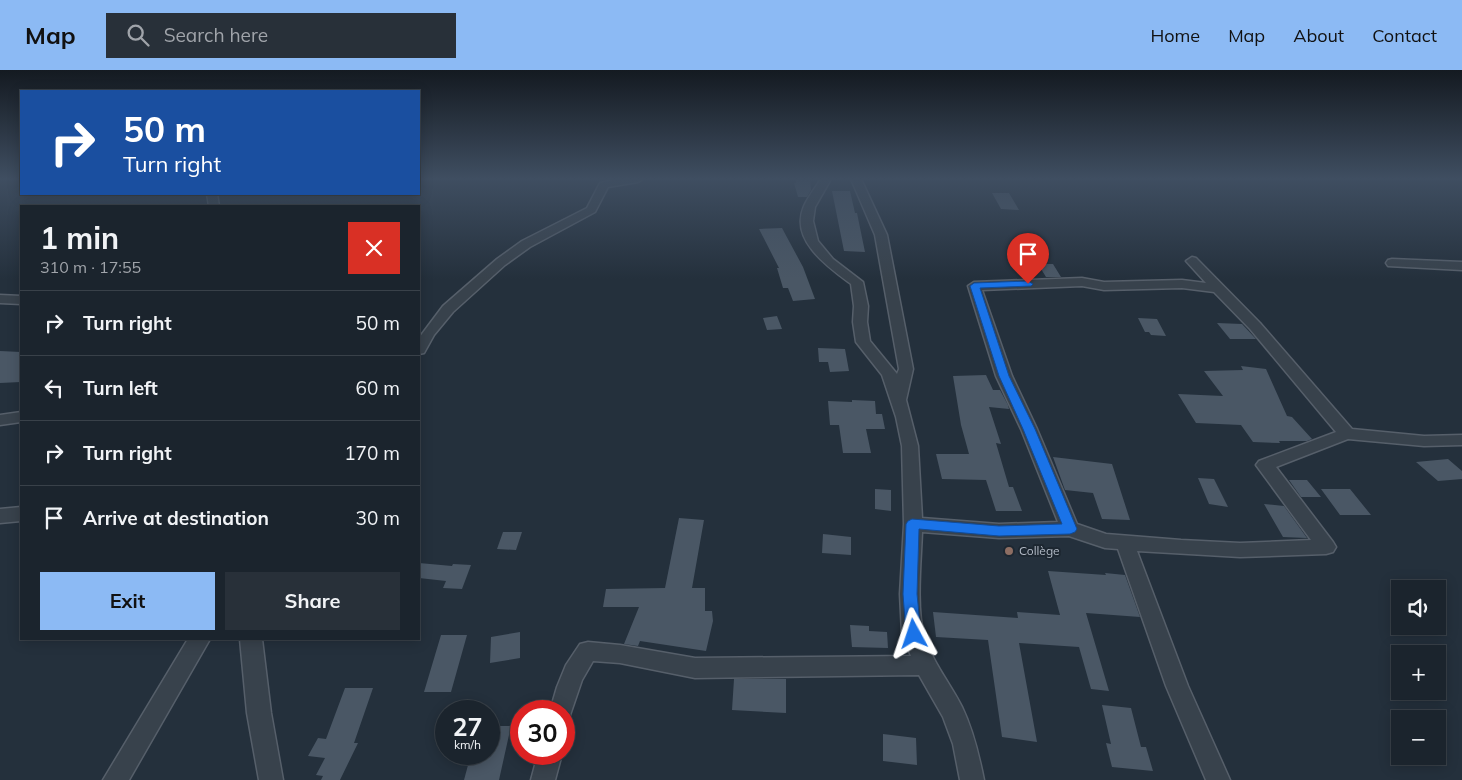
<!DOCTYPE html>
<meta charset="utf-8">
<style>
:root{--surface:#1b242d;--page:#283039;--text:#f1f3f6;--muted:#a0a4aa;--line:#394149;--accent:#8cbaf4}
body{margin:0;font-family:Mulish,sans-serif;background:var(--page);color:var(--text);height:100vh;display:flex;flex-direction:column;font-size:19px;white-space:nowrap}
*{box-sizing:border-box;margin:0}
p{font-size:16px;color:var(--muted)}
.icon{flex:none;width:28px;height:28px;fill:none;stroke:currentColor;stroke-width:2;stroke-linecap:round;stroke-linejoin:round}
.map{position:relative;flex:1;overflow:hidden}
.drawer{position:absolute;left:20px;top:135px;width:400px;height:435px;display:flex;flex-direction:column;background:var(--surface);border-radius:0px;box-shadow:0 2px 12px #0003,0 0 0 1px var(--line)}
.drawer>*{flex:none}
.top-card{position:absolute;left:20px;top:20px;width:400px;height:105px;border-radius:0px;box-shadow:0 2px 12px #0003,0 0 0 1px var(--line);background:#1a4fa0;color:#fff;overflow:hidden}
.fabs{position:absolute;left:1391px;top:510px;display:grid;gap:10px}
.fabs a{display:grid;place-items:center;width:55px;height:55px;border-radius:0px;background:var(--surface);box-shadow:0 2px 12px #0003,0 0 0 1px var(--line);font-size:25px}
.speed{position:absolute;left:435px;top:630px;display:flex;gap:10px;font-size:25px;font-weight:700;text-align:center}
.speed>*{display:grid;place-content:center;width:65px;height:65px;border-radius:50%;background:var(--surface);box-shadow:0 2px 12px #0003,0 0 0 1px var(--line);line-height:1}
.speed small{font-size:12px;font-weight:400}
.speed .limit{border:8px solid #d22;background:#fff;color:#111}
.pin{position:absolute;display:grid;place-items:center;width:42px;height:42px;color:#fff;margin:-51px -21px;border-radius:50% 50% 50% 0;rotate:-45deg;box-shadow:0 0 5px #0007}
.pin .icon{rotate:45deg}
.me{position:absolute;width:55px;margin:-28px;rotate:355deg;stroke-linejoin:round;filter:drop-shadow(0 0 4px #0008)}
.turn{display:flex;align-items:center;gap:18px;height:105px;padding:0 20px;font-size:22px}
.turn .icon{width:65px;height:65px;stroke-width:2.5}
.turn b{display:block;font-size:35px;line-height:42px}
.round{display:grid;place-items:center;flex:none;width:52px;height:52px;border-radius:0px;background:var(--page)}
.head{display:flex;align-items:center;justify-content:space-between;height:85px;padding:0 20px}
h1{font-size:30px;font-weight:700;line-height:38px}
.action{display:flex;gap:10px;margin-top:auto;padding:10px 20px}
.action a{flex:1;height:58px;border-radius:0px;background:var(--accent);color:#111;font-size:20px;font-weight:700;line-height:58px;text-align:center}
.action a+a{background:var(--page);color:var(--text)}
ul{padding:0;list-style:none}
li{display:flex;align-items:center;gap:15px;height:65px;padding:0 20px;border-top:1px solid var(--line)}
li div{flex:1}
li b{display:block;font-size:19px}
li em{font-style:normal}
header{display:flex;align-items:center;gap:30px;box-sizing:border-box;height:70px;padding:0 25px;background:var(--accent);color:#111}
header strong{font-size:24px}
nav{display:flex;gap:28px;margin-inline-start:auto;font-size:18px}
.search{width:350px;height:45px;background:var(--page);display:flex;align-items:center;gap:12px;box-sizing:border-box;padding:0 18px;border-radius:0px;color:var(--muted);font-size:19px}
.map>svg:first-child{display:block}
.building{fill:#4a5765}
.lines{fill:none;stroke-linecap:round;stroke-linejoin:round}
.minor-casing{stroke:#565f6a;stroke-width:3}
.minor{fill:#38424c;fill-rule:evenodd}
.route{fill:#1a73e8;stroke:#114b97}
.education-dot{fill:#8d6e63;stroke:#1d2731;stroke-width:2}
.labels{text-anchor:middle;stroke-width:4;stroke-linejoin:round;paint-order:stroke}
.poi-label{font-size:12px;fill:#b4bcc8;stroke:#1d2731;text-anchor:start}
</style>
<header>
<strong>Map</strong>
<div class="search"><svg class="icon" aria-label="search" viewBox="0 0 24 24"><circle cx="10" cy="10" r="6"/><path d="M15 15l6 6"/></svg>Search here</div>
<nav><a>Home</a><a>Map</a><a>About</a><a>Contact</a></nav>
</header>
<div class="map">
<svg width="1462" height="710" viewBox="0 0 1462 710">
<rect width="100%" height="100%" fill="#24303c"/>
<path class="building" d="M 795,109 L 810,109 L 811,120 L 807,127 L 798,127 L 794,113 L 796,113 Z
M 832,121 L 850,121 L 855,143 L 857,143 L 865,182 L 844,181 Z
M 992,123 L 1009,123 L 1019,140 L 1001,139 Z
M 782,158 L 803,197 L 815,229 L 793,231 L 788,218 L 783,218 L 777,198 L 779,198 L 759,159 Z
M 1038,194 L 1053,194 L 1061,207 L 1046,207 Z
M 777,246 L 782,259 L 767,260 L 763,248 Z
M 1138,248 L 1157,249 L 1166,266 L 1151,265 L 1149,262 L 1145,262 Z
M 1217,253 L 1242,254 L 1256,269 L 1230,269 Z
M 818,278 L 845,279 L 849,301 L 830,302 L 828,292 L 819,292 Z
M 0,281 L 21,282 L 21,312 L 0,313 Z
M 1241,296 L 1266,299 L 1287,346 L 1292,347 L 1312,369 L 1307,371 L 1279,371 L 1280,373 L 1253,372 L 1241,355 L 1196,353 L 1178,324 L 1223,326 L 1204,301 L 1243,300 Z
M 986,305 L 993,320 L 1000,320 L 1008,335 L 1009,339 L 989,337 L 1001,374 L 996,373 L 1009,417 L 1013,417 L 1022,441 L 996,441 L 986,410 L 942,409 L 936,384 L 969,384 L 961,355 L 953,306 Z
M 852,330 L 875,331 L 876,344 L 882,344 L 885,359 L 866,359 L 871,383 L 843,383 L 839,355 L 830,355 L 828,331 L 852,332 Z
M 1053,387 L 1112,394 L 1130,450 L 1102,449 L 1093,423 L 1065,420 Z
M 1448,389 L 1462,401 L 1462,409 L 1438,411 L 1416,392 Z
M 1198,408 L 1214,409 L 1228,437 L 1209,434 Z
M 1289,410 L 1307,410 L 1321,427 L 1301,427 Z
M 875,419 L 891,420 L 891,441 L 875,439 Z
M 1321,419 L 1350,419 L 1371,445 L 1340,445 Z
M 1264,434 L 1284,436 L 1307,468 L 1283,467 Z
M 679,448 L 704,450 L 692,518 L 705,518 L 705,541 L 712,541 L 713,551 L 706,581 L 640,571 L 638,576 L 624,574 L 639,537 L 603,537 L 606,519 L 665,518 Z
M 503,462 L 522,462 L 516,480 L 497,479 Z
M 823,464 L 851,467 L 851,485 L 822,483 Z
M 419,493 L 452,496 L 453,494 L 471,495 L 462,519 L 443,518 L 446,511 L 419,508 Z
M 1048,501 L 1106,505 L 1105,503 L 1125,505 L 1140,547 L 1086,543 L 1109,621 L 1091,619 L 1079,577 L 1019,573 L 1037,672 L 1002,667 L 988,570 L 936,567 L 933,542 L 1018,548 L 1017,542 L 1060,545 Z
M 850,555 L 869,556 L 869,561 L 887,562 L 888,578 L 852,577 Z
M 520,562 L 520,588 L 490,593 L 491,567 Z
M 441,565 L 467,565 L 451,622 L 424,622 Z
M 734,609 L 786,609 L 786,643 L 732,640 Z
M 345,618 L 373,618 L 354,673 L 358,673 L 340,710 L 321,710 L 323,706 L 316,705 L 325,688 L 308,686 L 318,668 L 326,669 Z
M 1102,635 L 1131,638 L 1141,677 L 1146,677 L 1153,701 L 1112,697 L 1106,673 L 1111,674 Z
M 489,656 L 511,656 L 499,710 L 464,710 L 471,684 L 489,684 Z
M 883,664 L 916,668 L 917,695 L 883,691 Z"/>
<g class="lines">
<defs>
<path id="minor" d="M 618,109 L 643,109 L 638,112 L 608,117 L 595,142 L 530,177 L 505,195 L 453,242 L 434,265 L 424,283 L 419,284 L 419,268 L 443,236 L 497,189 L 522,171 L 587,138 L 600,113 Z
M 821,109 L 831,109 L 815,137 L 813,151 L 818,171 L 833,189 L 863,212 L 868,236 L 867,252 L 870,271 L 897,304 L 899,299 L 875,165 L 851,109 L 861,109 L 887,165 L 913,299 L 906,330 L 918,376 L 922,448 L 999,454 L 1058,452 L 1021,359 L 996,306 L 968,216 L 974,212 L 1082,208 L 1104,212 L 1182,210 L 1206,213 L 1186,191 L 1192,187 L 1196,188 L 1260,253 L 1352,359 L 1424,366 L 1462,365 L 1462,375 L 1424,376 L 1348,369 L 1276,397 L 1333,472 L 1336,477 L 1333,482 L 1326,484 L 1240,487 L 1137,481 L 1188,616 L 1230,710 L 1206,710 L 1166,616 L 1118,479 L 1105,478 L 1069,466 L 999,468 L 922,462 C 921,490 916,539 924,565 C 932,592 950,613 962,637 C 973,660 979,685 984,710 L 960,710 L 953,674 L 943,647 L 919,605 L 695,608 L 620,593 L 593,591 L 582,610 L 569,648 L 564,650 L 564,641 L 550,641 L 557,617 L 566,595 L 580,574 L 588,572 L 620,575 L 695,588 L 911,586 L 902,564 L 900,524 L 904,454 L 902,376 L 896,347 L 882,305 L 856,272 L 853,252 L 854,236 L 851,214 C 828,197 789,170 804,136 C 808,127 815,118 821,109 ZM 1082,216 L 1104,220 L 1182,218 L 1214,222 L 1250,259 L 1336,362 L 1259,391 L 1256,395 L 1311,470 L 1240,473 L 1181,470 L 1106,464 L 1077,454 L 1037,359 L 1012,306 L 982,220 Z
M 207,124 L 217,124 L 219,136 L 209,136 Z
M 1392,189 L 1462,192 L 1462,200 L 1388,196 L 1386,193 L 1388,190 Z
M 0,225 L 21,226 L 21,234 L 0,233 Z
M 21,342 L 21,352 L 0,355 L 0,345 Z
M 21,437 L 21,451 L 0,453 L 0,439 Z
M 188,569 L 210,569 L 129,710 L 103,710 Z
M 240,569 L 262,569 L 271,643 L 283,710 L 259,710 L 247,643 Z
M 538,684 L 562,684 L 555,710 L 531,710 Z"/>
</defs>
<use href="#minor" class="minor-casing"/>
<use href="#minor" class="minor"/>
</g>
<linearGradient id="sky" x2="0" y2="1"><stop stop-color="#141a21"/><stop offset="0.52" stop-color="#3f4e61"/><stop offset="1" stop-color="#3f4e61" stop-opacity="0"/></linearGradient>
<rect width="1462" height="209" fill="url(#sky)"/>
<path class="route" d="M 1028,211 L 1033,214 L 1031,216 L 980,218 L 1009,306 L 1035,359 L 1077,459 L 1075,462 L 1070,464 L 999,466 L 919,459 L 917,524 L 921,564 L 919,568 L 914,570 L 908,568 L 906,564 L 903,524 L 906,454 L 908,451 L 912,449 L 999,456 L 1062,454 L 1023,359 L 999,306 L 970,216 L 974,213 Z"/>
<circle class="education-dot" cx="1009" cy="481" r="5"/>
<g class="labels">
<g class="poi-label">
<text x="1019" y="485">Collège</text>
</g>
</g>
</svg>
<div class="fabs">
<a><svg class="icon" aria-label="sound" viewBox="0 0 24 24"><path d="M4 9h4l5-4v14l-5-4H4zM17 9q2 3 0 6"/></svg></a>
<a>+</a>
<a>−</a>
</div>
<div class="speed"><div>27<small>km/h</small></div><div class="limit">30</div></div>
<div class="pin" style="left:1028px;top:214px;background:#d93025"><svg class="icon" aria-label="arrive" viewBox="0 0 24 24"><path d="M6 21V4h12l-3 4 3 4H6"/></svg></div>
<svg class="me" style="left:914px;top:564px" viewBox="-20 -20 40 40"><path d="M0-17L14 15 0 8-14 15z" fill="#1a73e8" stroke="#fff" stroke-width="4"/></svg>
<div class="top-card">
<div class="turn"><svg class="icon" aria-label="right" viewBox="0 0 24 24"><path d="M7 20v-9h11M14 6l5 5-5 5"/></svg><div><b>50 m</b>Turn right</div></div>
</div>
<section class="drawer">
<div class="head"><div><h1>1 min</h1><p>310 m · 17:55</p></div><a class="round" style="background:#d93025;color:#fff"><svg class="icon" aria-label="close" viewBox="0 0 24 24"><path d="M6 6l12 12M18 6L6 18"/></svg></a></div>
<ul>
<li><svg class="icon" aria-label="right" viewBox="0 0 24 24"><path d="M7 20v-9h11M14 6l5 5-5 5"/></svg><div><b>Turn right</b></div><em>50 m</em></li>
<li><svg class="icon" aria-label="left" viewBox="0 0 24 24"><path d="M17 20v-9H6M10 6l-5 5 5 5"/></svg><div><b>Turn left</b></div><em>60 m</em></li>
<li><svg class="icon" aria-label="right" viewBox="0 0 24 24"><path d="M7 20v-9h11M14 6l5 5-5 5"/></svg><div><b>Turn right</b></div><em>170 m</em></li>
<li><svg class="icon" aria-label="arrive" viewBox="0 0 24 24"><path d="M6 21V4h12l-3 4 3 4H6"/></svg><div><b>Arrive at destination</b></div><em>30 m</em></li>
</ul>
<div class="action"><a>Exit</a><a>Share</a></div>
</section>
</div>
